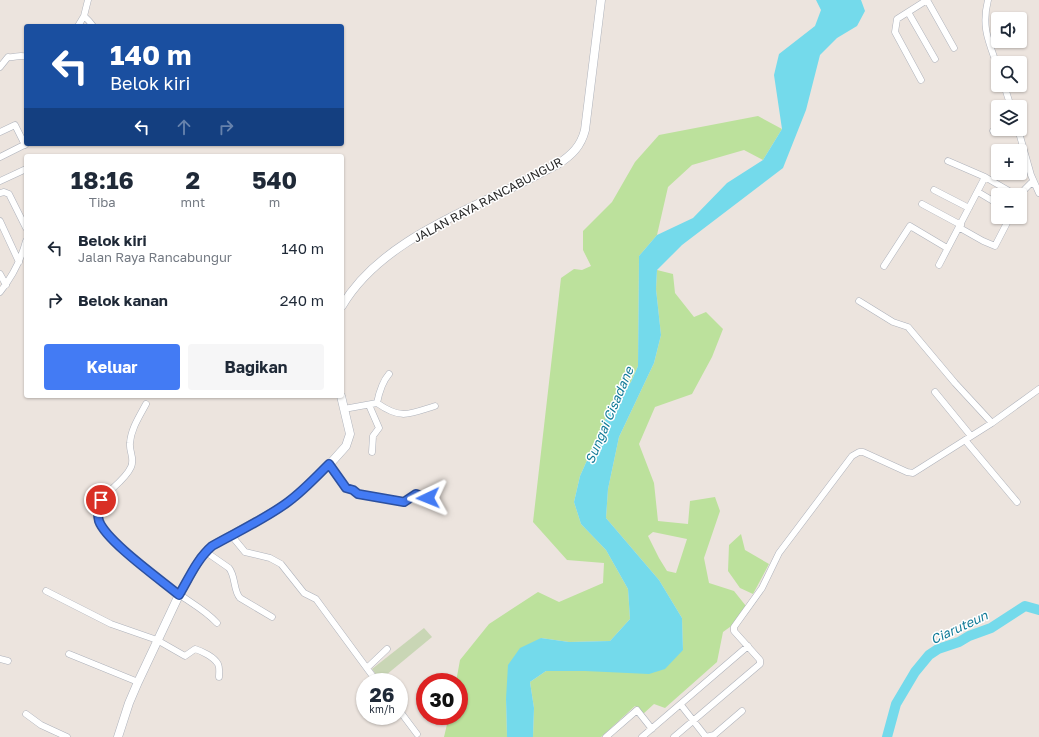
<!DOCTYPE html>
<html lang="id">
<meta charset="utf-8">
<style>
:root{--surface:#fff;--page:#f6f6f7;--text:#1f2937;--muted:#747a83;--accent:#437bf4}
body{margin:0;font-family:"Golos Text",sans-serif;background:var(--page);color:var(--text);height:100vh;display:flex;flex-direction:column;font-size:15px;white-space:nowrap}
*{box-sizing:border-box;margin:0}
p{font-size:13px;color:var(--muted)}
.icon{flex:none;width:22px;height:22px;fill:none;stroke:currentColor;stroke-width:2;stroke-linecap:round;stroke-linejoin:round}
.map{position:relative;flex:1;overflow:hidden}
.drawer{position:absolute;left:24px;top:154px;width:320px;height:244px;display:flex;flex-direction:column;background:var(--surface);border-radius:4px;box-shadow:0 1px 3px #0004}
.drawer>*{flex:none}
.banner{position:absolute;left:24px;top:24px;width:320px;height:122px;border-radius:4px;box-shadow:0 1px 3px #0004;background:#1a4fa0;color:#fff;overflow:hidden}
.fabs{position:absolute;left:991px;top:12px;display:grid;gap:8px}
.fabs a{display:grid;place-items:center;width:36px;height:36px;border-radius:4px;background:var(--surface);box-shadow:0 1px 3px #0004;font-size:20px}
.speed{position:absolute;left:356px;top:673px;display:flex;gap:8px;font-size:20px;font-weight:700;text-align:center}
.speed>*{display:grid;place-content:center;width:52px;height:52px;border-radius:50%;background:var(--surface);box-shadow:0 1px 3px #0004;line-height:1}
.speed small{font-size:10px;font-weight:400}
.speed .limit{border:6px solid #d22;background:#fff;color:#111}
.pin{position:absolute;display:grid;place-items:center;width:34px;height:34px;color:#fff;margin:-17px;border:2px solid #fff;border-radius:50%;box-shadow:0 1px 4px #0007}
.me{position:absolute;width:44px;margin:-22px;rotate:268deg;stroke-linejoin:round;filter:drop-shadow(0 0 3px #0008)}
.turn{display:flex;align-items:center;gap:14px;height:84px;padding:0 20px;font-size:18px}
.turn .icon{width:52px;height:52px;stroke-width:2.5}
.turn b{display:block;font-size:28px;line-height:34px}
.lanes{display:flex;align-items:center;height:38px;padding:0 20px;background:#0003;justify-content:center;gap:20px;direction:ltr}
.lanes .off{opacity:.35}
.eta{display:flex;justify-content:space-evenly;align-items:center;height:68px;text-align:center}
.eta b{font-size:24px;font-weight:700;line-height:28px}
.cta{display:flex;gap:8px;margin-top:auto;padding:8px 20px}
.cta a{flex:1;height:46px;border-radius:4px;background:var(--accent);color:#fff;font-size:16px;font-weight:700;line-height:46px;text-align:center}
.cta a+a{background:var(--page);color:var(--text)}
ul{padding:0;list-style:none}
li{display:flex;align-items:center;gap:12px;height:52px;padding:0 20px}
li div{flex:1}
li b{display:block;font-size:15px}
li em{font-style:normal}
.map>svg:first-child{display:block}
.green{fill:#bce19c;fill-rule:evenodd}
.cemetery{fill:#c9d6b5}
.water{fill:#74daeb}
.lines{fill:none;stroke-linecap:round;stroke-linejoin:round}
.river{stroke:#74daeb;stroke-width:10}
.minor-casing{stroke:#aeb2bb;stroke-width:7}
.secondary-casing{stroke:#aeb2bb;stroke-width:9}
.minor{stroke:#fff;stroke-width:6}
.secondary{stroke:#fff;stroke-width:8}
.route-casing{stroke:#2c509f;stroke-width:10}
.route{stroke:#437bf4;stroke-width:7}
.labels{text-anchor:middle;stroke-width:3;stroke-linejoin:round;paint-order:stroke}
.street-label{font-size:12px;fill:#2b2b2b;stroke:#fff}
.water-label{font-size:13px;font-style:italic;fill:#127b98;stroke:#fff}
</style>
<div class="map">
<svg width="1039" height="737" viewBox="0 0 1039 737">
<rect width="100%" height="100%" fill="#ece4de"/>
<path class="green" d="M 758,116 L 782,129 L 763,160 L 744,150 L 692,165 L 668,187 L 657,235 L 639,256 L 638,366 L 631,382 L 607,416 L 580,476 L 574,502 L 581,524 L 606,550 L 628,589 L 630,619 L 610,641 L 569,642 L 541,638 L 506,699 L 507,737 L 444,737 L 449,716 L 459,716 L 459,682 L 456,682 L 460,660 L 489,624 L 538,592 L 559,602 L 603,583 L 604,563 L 567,560 L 533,522 L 561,278 L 574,269 L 582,270 L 591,266 L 583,250 L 583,231 L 612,202 L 635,162 L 659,135 Z
M 657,270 L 673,274 L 675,293 L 694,317 L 706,312 L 723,329 L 712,357 L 692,394 L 655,407 L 639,444 L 654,483 L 658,521 L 688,524 L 690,501 L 715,497 L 720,511 L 704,558 L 709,583 L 734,591 L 746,606 L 741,619 L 723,632 L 717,662 L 665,708 L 654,704 L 643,714 L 635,706 L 601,737 L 533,737 L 534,708 L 530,682 L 546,671 L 585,671 L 683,650 L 682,618 L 659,580 L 606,518 L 608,489 L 619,437 L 654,363 L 661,335 L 656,289 ZM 653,532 L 687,539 L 676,573 L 667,571 L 659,558 L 648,536 Z
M 741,534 L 745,550 L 769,564 L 753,594 L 740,588 L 728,571 L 729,545 Z"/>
<path class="cemetery" d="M 424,628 L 432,637 L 380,680 L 372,669 Z"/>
<path class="water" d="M 816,0 L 861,0 L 865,11 L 857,26 L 837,38 L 820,55 L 806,110 L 783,168 L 682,245 L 657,270 L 656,289 L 661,335 L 654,363 L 619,437 L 608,489 L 606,518 L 659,580 L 682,618 L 683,650 L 665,669 L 649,674 L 585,671 L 546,671 L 530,682 L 534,708 L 533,737 L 507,737 L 506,699 L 508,665 L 520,648 L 541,638 L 569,642 L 610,641 L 630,619 L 628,589 L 606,550 L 581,524 L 574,502 L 580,476 L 607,416 L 631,382 L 638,366 L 639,256 L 657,235 L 693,218 L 727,183 L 763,160 L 782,129 L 774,75 L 779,54 L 815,26 L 821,10 Z"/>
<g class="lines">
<path class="river" d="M 887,737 L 896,704 L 915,672 L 929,655 L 938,649 L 959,642 L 969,636 L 991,628 L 1025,606 L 1039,610"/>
<defs>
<path id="minor" d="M 988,0 C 981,28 989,42 998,68
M 908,12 L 935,59
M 84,16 L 89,21 L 93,26
M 78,26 L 84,16 L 88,0
M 0,67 L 8,57 C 15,58 20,54 26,57
M 921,80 L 895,32 L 897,19 L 927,0 L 954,48
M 1004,85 L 1011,107
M 1018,129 L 1031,175 L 1039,193
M 993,131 L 998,129
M 0,132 L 15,125 L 25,145
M 0,157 L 26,144
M 948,161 L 985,177
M 0,181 L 26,169
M 934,190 L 969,208
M 978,192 L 998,204
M 0,193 L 4,192 L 9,194 L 26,228
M 1020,196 L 1025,189 L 1031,183 L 1035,185
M 922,204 L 961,225
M 0,221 L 19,262
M 960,228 L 983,241 L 995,246 L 1010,217
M 939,265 L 985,177 L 1016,195
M 884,266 L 910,226 L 947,248
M 0,274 L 6,285
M 0,292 C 12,277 21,260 26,241
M 859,301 L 893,322 L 908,327 L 955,383 L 992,423
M 935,392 L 971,436
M 377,403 C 379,393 382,382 389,374
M 146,404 C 139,417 131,429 130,443 C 129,452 135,458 131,467 C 124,483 101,494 98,506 C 97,514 99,523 104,530 C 111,540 121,547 130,555 C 147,568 163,584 180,595 C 193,604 206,611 217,623
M 369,405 L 379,428 L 373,436 L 372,452
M 344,409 L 377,403 C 401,420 409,414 435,406
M 965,440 L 1017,502
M 329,465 L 346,488 L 353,490 L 358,494 L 404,502 L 416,494 L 428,498
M 231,535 L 245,552 L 270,558 L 281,564 L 304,593 L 316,599 L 377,682
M 206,552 L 229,568 C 236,577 233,590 240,598 L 272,617
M 46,591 L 111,624 L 157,640 L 185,656 L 195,649 C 202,651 214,657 218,664 C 220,668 219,673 219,677
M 69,654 L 138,682
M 0,659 L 8,661
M 367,668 L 387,649
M 681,705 L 706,737
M 399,710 L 417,734
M 26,714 L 41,725 L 67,737
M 606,737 L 637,710 L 652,729
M 642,737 L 748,646
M 674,737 L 760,664 L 760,660 L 734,631 L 734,627 L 762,588 L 779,553 L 852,456 L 859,452 L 863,452 L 907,472 L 913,473 L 992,423 L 1039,389
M 706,737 L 714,735 L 742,711"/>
<path id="secondary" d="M 342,306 C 376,248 449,218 507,190 C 524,182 541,173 558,164 C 572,155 581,146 585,130 L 601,0
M 118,737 L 129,703 L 138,682 L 179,595 L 201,557 L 212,546 L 273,512 L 288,502 L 301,492 L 329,465 L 346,446 L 350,434 L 341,396"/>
</defs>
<use href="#minor" class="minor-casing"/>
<use href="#secondary" class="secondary-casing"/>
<use href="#minor" class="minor"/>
<use href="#secondary" class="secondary"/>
</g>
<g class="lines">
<defs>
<path id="route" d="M 101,500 C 98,507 97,513 99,521 C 106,541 161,580 179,595 C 189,578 197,559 212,546 C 237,532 265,519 288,502 C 303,491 316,477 329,464 L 346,488 L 353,490 L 358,494 L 404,502 L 416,494 L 428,498"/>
</defs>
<use href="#route" class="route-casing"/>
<use href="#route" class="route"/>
</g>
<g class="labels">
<g class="street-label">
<text transform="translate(488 200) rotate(-28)" y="4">JALAN RAYA RANCABUNGUR</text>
</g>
<g class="water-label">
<text transform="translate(609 415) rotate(-67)" y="5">Sungai Cisadane</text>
<text transform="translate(959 627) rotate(-25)" y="5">Ciaruteun</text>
</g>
</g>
</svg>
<div class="fabs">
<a><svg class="icon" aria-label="sound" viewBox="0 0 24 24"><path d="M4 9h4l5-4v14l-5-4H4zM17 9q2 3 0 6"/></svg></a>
<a><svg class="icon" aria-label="search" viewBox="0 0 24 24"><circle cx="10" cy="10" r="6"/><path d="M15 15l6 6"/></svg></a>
<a><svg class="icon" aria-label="layers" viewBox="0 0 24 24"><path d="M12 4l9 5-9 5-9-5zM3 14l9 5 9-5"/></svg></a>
<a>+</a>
<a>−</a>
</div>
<div class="speed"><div>26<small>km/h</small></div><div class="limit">30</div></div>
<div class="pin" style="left:101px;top:500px;background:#d93025"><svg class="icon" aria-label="arrive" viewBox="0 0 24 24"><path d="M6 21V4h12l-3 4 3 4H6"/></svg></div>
<svg class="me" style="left:428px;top:498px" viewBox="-20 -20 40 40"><path d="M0-17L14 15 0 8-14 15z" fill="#437bf4" stroke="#fff" stroke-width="4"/></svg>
<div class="banner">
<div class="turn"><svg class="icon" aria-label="left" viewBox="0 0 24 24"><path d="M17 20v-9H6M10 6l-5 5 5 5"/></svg><div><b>140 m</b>Belok kiri</div></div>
<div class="lanes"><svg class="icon" aria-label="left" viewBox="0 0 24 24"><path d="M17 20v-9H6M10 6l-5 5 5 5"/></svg><svg class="icon off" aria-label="ahead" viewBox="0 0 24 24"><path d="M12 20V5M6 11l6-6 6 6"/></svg><svg class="icon off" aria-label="right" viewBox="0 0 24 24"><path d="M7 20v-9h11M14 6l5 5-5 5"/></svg></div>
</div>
<section class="drawer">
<div class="eta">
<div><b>18:16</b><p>Tiba</p></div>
<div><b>2</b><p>mnt</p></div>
<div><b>540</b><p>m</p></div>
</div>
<ul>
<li><svg class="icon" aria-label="left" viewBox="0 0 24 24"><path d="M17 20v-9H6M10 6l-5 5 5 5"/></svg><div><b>Belok kiri</b><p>Jalan Raya Rancabungur</p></div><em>140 m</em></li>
<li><svg class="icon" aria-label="right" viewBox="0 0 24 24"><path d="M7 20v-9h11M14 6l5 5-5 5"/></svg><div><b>Belok kanan</b></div><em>240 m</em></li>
</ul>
<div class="cta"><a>Keluar</a><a>Bagikan</a></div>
</section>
</div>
